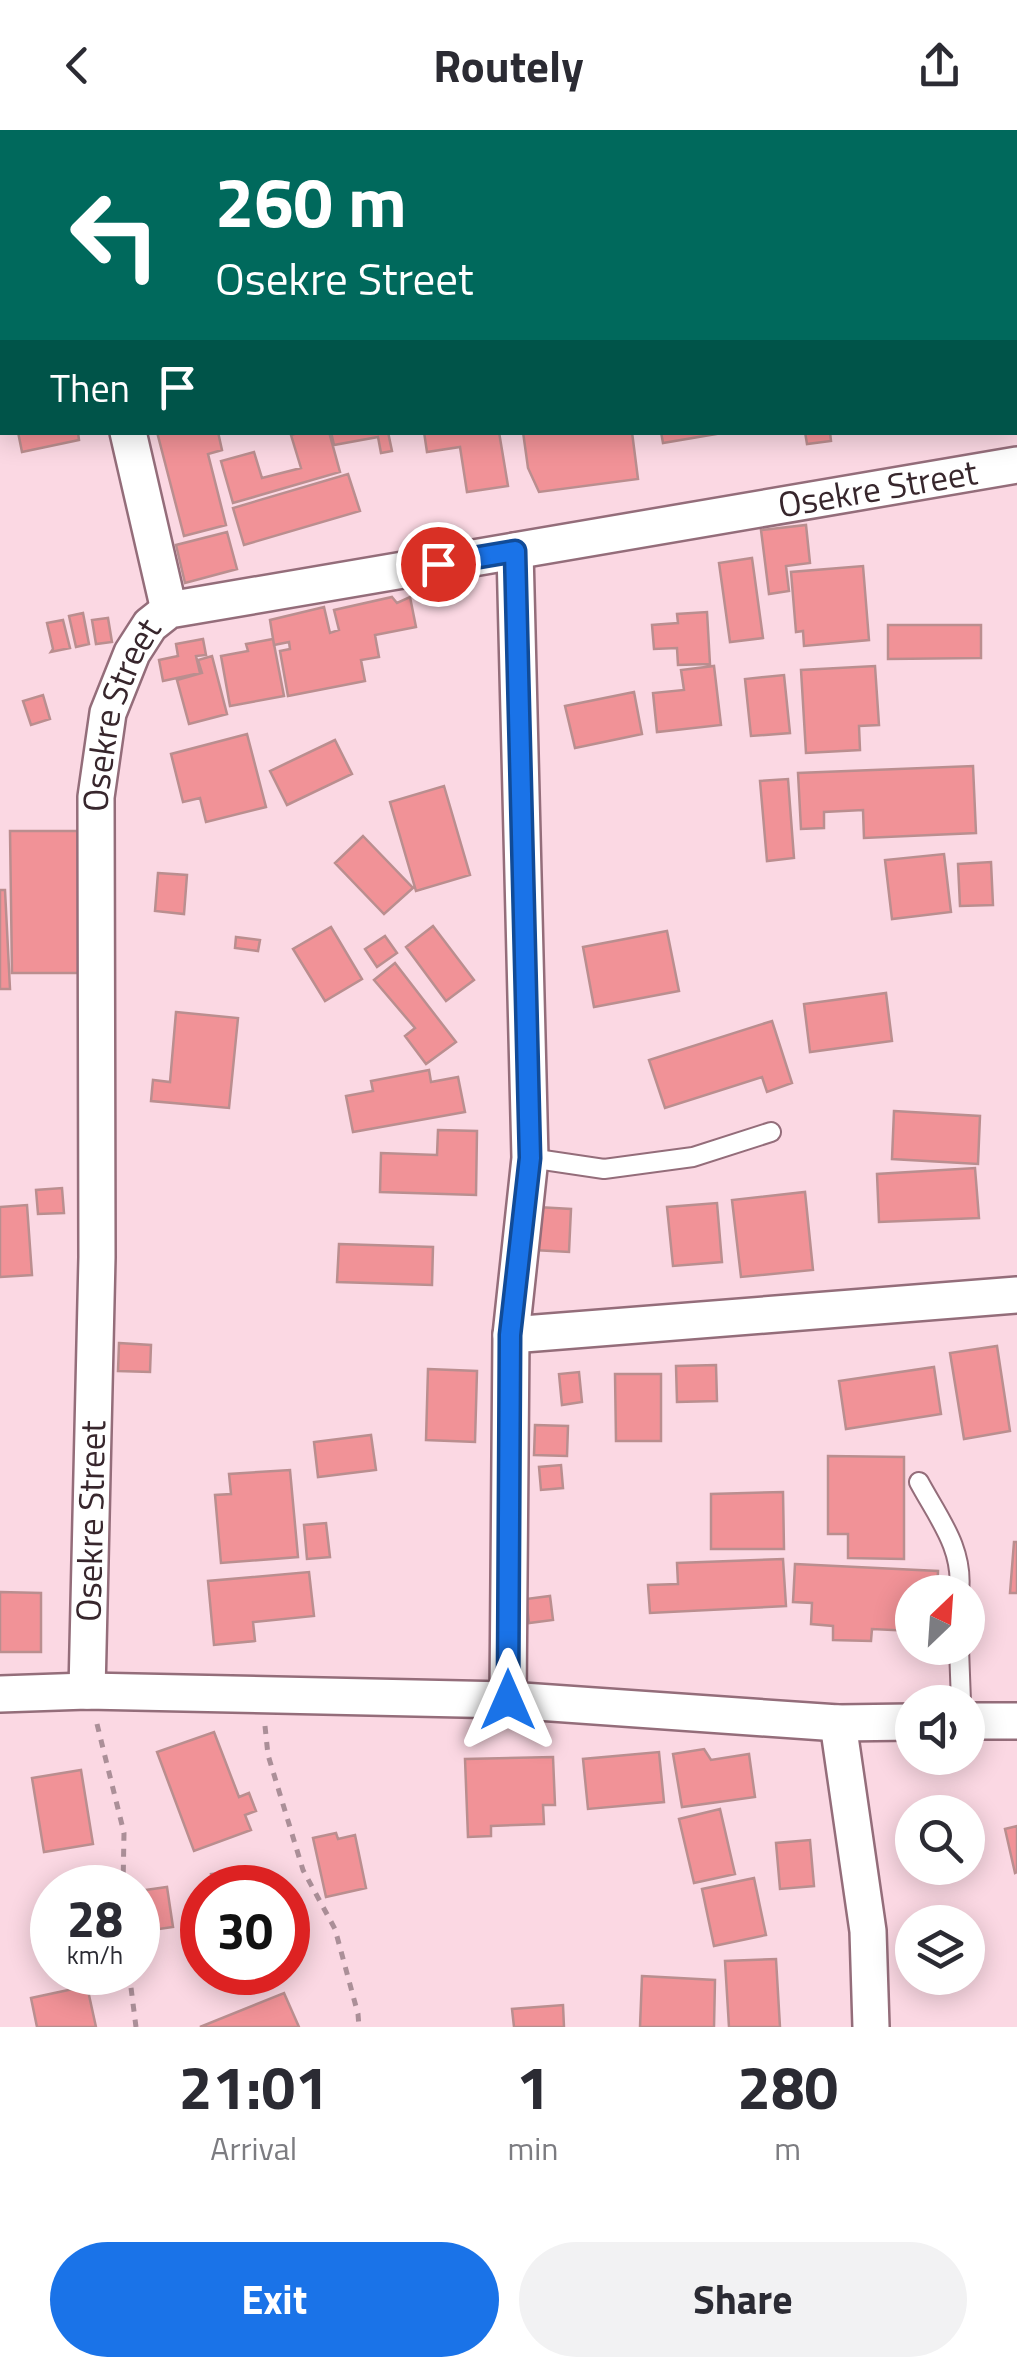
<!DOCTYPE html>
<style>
:root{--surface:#fff;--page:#f2f2f3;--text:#2b2b33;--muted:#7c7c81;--accent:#1a73e8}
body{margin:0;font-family:"Titillium Web",sans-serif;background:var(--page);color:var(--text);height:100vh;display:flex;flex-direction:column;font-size:38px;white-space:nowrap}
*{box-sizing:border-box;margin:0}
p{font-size:32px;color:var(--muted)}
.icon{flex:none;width:55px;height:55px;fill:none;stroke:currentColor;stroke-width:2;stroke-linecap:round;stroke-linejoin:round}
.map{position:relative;height:1897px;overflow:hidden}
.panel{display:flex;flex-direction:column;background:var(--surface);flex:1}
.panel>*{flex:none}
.hud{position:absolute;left:0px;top:0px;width:1018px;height:305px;box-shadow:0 5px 25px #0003;background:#00695c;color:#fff;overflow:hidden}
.needle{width:65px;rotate:25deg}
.fabs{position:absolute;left:895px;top:1445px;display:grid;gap:20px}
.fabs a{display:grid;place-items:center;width:90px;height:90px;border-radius:50%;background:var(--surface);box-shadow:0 5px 25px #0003;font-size:50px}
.speed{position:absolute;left:30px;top:1735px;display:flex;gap:20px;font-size:50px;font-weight:700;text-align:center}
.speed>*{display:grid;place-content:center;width:130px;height:130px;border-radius:50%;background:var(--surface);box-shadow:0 5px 25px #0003;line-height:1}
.speed small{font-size:25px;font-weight:400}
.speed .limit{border:15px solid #d22;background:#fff;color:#111}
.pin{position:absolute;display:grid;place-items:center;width:85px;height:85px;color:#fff;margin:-42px;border:5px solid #fff;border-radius:50%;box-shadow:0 2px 10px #0007}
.me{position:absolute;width:110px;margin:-55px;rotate:0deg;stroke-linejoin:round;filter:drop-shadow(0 0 8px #0008)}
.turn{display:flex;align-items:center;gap:35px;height:210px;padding:0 50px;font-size:45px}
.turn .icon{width:130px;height:130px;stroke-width:2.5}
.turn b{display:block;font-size:70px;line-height:85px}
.then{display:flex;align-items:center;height:95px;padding:0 50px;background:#0003;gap:20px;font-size:38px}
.eta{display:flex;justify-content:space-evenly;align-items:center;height:170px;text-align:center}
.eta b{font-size:60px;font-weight:700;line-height:70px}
.button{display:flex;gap:20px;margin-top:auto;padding:20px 50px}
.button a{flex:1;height:115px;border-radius:60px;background:var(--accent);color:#fff;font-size:40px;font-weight:700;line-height:115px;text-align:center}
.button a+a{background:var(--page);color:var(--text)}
header{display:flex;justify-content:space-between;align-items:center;height:130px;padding:0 50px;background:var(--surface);font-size:45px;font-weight:700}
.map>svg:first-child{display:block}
.building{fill:#f19297;stroke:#ba8e8f;stroke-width:2.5}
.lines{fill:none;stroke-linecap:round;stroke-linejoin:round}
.lane-casing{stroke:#946d7a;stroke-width:22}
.street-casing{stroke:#946d7a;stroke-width:40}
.secondary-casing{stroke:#946d7a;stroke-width:55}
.path{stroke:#ab8f98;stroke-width:5;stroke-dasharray:8 8;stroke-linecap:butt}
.lane{stroke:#fff;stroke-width:18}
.street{stroke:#fff;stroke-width:35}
.secondary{stroke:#fff;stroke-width:50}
.route-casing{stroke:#114b97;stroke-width:25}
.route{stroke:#1a73e8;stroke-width:18}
.labels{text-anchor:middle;stroke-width:8;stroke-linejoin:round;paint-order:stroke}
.street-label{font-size:35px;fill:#37262c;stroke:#fbd8e3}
</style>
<header><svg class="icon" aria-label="back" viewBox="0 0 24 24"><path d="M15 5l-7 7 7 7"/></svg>Routely<svg class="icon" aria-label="share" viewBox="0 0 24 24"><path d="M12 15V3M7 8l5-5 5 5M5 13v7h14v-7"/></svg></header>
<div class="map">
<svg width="1017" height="1897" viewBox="0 0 1017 1897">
<rect width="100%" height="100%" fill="#fbd8e3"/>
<path class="building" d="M 18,302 L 78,302 L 79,310 L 22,322 Z
M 157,302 L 218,302 L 222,320 L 208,324 L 226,395 L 184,406 Z
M 301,302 L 329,302 L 340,342 L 233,373 L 221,331 L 254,322 L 262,348 L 301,338 L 291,305 Z
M 331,302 L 388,302 L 392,321 L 381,323 L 378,307 L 334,315 Z
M 424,302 L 499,302 L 508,356 L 467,362 L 460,317 L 427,322 Z
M 523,302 L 632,302 L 638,349 L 539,362 L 528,338 Z
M 661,302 L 728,302 L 663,313 Z
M 805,302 L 830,302 L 831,311 L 807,314 Z
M 348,344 L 360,381 L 244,415 L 233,378 Z
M 806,395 L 810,433 L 786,436 L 789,461 L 769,464 L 761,400 Z
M 227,402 L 237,439 L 185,453 L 176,415 Z
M 752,428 L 763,508 L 730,512 L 719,433 Z
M 863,436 L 869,510 L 804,516 L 803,501 L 796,502 L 791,442 Z
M 392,467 L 397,473 L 410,467 L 416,497 L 375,505 L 379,527 L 361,530 L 365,551 L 288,566 L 280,521 L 290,519 L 289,512 L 274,515 L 270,490 L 324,477 L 330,503 L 339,500 L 334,480 Z
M 707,482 L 710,534 L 678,535 L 677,518 L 654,519 L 652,495 L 678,493 L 677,484 Z
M 83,483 L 89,514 L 76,517 L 69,486 Z
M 108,488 L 112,512 L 96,514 L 92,490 Z
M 63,490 L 70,518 L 51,522 L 53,519 L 47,493 Z
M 888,495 L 981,495 L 981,528 L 888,529 Z
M 203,509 L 206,525 L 196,526 L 200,543 L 163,551 L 159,530 L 178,526 L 176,514 Z
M 273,509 L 284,566 L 230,576 L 221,526 L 248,521 L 246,514 Z
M 212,526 L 227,584 L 189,594 L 177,550 L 202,543 L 198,530 Z
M 714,536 L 721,595 L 657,602 L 653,563 L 684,560 L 681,540 Z
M 875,536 L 879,595 L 859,596 L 860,620 L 806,623 L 801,540 Z
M 784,545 L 790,603 L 751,606 L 745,549 Z
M 634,562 L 642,604 L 575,618 L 565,576 Z
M 43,565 L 50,589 L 31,595 L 23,571 Z
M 247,604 L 266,677 L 206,692 L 200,668 L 183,672 L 171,624 Z
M 335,610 L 352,644 L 287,675 L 270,641 Z
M 973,636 L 976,703 L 864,708 L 863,680 L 824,682 L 824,698 L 801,699 L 798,643 Z
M 788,649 L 794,728 L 767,731 L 760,651 Z
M 444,656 L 470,745 L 416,761 L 390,672 Z
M 10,701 L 80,701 L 82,843 L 12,843 Z
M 363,706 L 413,758 L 384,784 L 335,733 Z
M 944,724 L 951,782 L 892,789 L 885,730 Z
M 991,732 L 993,775 L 960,776 L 958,734 Z
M 158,743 L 187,745 L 184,784 L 155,781 Z
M 0,760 L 5,760 L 10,859 L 0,859 Z
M 433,796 L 474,850 L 446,871 L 406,817 Z
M 331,797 L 362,849 L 325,871 L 293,819 Z
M 667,801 L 679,861 L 594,877 L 583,817 Z
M 385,806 L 397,823 L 377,837 L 365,819 Z
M 236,807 L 260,810 L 258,821 L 235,818 Z
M 395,833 L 456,912 L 426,934 L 405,906 L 415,898 L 374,850 Z
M 886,863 L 892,911 L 810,922 L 804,874 Z
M 176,882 L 238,888 L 229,978 L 151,971 L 153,950 L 170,952 Z
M 772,891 L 792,953 L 767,962 L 762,947 L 665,978 L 649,930 Z
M 429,940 L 431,952 L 458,947 L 465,982 L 353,1002 L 346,966 L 373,961 L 371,951 Z
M 894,981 L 980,986 L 978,1034 L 892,1029 Z
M 438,1000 L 477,1001 L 476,1065 L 380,1062 L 381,1023 L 437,1025 Z
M 975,1038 L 979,1088 L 879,1092 L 877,1044 Z
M 62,1058 L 64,1083 L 38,1084 L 36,1060 Z
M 805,1062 L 813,1140 L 741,1147 L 732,1070 Z
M 717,1073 L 722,1132 L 673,1136 L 667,1077 Z
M 27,1075 L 32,1145 L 0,1147 L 0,1077 Z
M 537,1077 L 571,1079 L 569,1122 L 534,1120 Z
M 339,1114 L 433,1117 L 432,1155 L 337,1152 Z
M 119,1213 L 151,1215 L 150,1242 L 118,1241 Z
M 997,1216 L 1010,1301 L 964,1309 L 950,1223 Z
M 716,1235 L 717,1271 L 677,1272 L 676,1236 Z
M 934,1237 L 941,1284 L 846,1299 L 839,1251 Z
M 428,1239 L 477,1241 L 475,1312 L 426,1310 Z
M 579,1242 L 582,1272 L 562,1275 L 559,1244 Z
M 615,1244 L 661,1244 L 661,1311 L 616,1311 Z
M 535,1295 L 568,1296 L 567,1326 L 534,1325 Z
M 371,1305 L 376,1340 L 318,1347 L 314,1312 Z
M 828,1326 L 904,1327 L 904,1429 L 848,1428 L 848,1404 L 828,1404 Z
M 561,1335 L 563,1358 L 541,1360 L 539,1337 Z
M 290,1340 L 298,1427 L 221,1433 L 215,1365 L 231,1364 L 229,1344 Z
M 783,1362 L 784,1419 L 711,1419 L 711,1364 Z
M 326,1393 L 330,1427 L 307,1429 L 304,1395 Z
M 1014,1412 L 1017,1412 L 1017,1463 L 1010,1463 Z
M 783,1429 L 786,1476 L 650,1483 L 648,1455 L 678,1454 L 677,1433 Z
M 795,1434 L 938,1441 L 937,1462 L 912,1462 L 912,1501 L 872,1499 L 871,1511 L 833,1510 L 833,1496 L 811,1494 L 812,1473 L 793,1472 Z
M 309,1442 L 314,1486 L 253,1492 L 255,1511 L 214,1515 L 208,1451 Z
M 0,1462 L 41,1463 L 41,1522 L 0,1522 Z
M 550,1466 L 553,1490 L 529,1493 L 526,1469 Z
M 214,1602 L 239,1667 L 249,1663 L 256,1681 L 245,1685 L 251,1700 L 194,1721 L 157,1622 Z
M 704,1619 L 711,1630 L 749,1624 L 755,1667 L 682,1677 L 673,1624 Z
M 659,1622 L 664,1672 L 588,1679 L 583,1629 Z
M 553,1627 L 555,1675 L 543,1675 L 544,1694 L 491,1696 L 491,1706 L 468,1707 L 465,1629 Z
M 81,1640 L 93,1714 L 44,1722 L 32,1648 Z
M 720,1679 L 735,1744 L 694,1753 L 679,1689 Z
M 1017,1696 L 1017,1742 L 1015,1743 L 1005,1699 Z
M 336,1703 L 338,1709 L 355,1705 L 366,1758 L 326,1767 L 313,1708 Z
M 810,1710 L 814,1756 L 780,1759 L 776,1713 Z
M 229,1742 L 231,1758 L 213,1758 L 211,1744 Z
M 754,1748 L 766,1805 L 714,1816 L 702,1759 Z
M 167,1757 L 173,1797 L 138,1802 L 138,1761 Z
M 776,1829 L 780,1897 L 729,1897 L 725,1831 Z
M 642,1846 L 715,1850 L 714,1897 L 640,1897 Z
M 87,1856 L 96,1897 L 37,1897 L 31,1868 Z
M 284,1863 L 299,1897 L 200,1897 Z
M 563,1875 L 564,1897 L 514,1897 L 512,1879 Z"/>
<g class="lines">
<defs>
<path id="lane" d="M 530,1028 L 604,1039 L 693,1027 L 771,1002
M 919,1352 C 939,1389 964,1419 959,1462
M 959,1518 L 961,1572"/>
<g id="street">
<path d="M 340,0 L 341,2"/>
<path d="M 506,0 L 506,2"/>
<path d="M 128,302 L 169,480"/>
<path d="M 511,1205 L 1017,1165"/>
<path id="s1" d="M 87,1561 L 97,1127 L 96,667 L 108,583 L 132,523 L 150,495 L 169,480 L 1017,335"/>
<path d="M 0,1564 L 87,1561 L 508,1570 L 838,1593 L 912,1592"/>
<path d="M 508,1570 L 511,1205 L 530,1028 L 515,421"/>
<path d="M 968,1591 L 1017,1591"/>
<path d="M 838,1593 L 868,1801 L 871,1897"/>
</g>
<path id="secondary" d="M 843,2 L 856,0
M 0,166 L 2,166"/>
</defs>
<use href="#lane" class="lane-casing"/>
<use href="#street" class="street-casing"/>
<use href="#secondary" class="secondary-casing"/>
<path class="path" d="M 97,1594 L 124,1703 L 123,1758
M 265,1596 L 268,1625 L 303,1740 L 335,1799 L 358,1884 L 359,1897
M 129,1842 L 136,1897"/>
<use href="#lane" class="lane"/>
<use href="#street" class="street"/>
<use href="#secondary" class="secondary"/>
</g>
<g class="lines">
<defs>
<path id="route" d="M 438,434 L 515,421 L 530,1028 L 510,1205 L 508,1570"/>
</defs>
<use href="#route" class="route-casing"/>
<use href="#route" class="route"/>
</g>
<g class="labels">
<g class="street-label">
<text dy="12" stroke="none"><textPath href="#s1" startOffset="1820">Osekre Street</textPath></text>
<text dy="12" stroke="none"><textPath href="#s1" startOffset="980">Osekre Street</textPath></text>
<text dy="12" stroke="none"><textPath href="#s1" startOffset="170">Osekre Street</textPath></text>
</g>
</g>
</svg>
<div class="fabs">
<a><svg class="needle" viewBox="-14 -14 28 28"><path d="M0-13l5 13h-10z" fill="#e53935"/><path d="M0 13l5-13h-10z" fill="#7c7c81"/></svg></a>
<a><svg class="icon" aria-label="sound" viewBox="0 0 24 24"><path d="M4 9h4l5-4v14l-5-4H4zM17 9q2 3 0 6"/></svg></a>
<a><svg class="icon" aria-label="search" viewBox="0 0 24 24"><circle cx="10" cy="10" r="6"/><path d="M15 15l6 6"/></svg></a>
<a><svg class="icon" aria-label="layers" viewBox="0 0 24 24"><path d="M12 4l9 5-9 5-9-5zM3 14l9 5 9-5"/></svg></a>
</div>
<div class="speed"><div>28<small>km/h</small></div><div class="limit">30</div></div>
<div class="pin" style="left:438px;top:434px;background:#d93025"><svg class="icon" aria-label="arrive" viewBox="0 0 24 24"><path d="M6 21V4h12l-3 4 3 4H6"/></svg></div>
<svg class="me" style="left:508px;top:1570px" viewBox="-20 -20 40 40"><path d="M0-17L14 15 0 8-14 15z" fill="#1a73e8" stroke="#fff" stroke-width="4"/></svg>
<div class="hud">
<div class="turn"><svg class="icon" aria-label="left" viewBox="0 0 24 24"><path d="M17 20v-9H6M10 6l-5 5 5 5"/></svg><div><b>260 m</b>Osekre Street</div></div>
<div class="then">Then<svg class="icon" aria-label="arrive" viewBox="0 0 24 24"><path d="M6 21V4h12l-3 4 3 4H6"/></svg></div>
</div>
</div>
<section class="panel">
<div class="eta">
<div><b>21:01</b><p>Arrival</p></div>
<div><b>1</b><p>min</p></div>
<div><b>280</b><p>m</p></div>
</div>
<div class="button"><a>Exit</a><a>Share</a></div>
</section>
